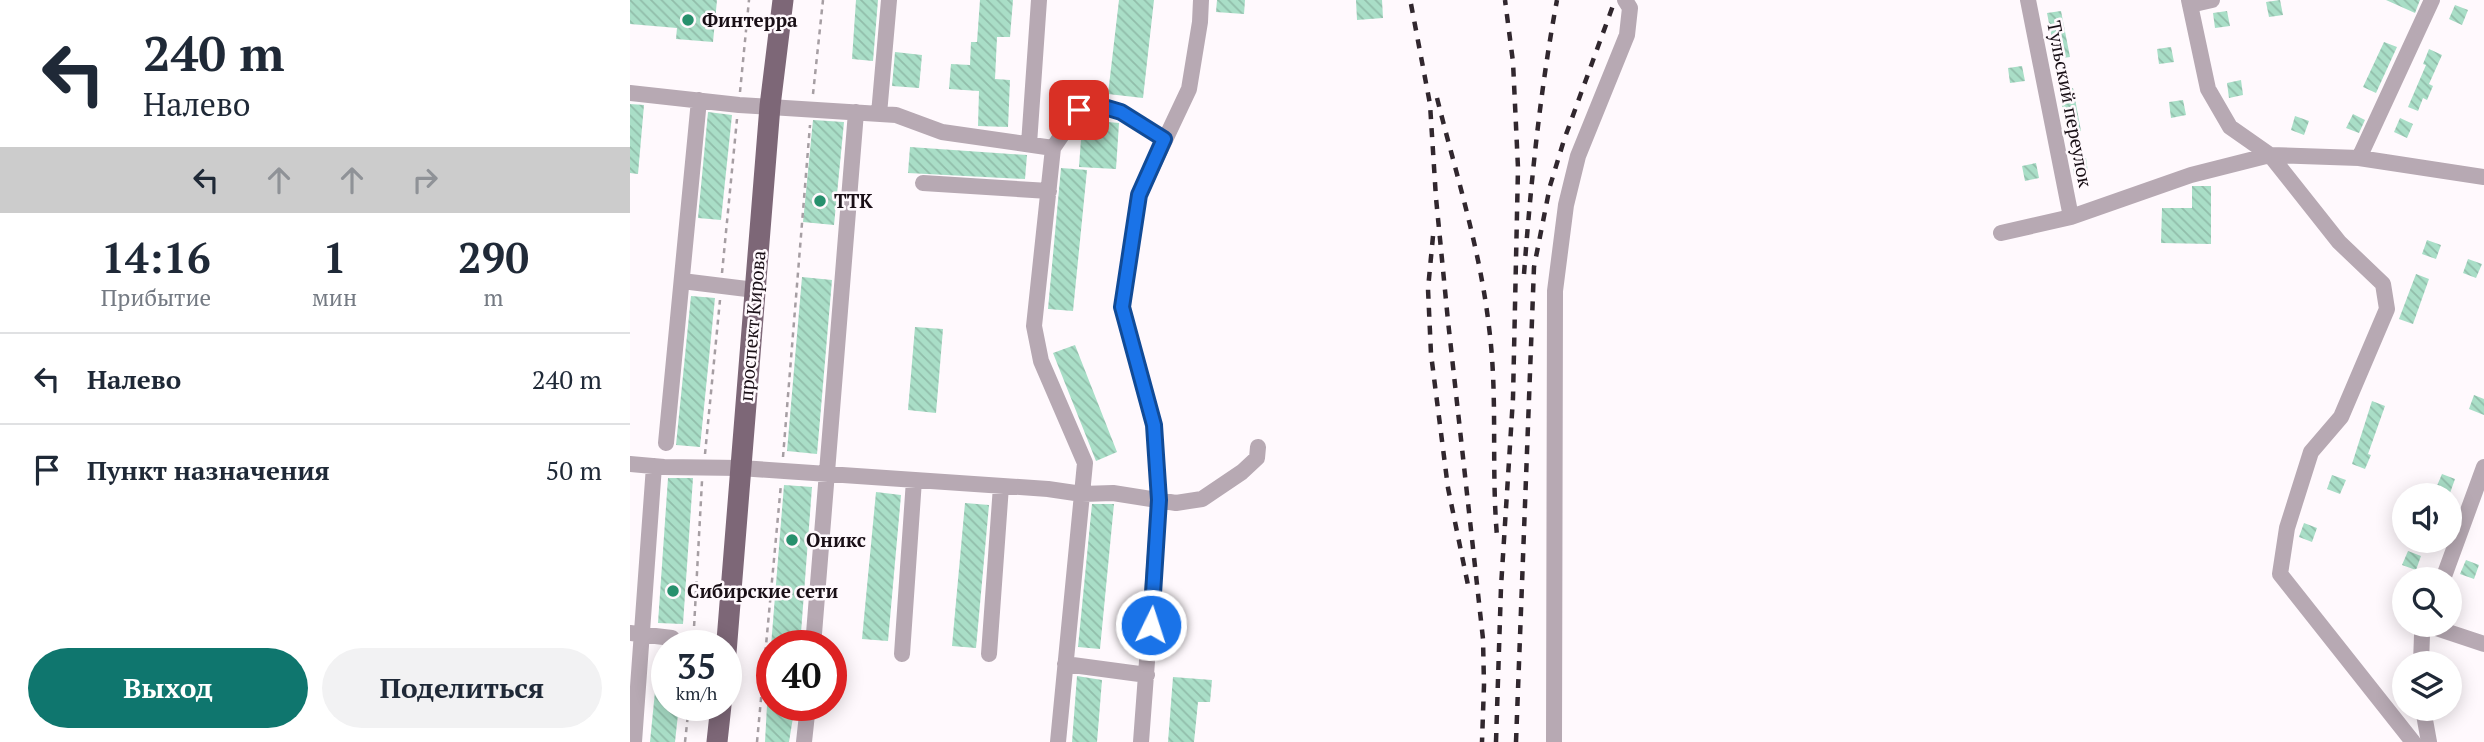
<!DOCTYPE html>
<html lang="ru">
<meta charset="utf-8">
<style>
:root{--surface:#fff;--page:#f2f2f3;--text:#1f2937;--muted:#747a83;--line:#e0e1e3;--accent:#0f766e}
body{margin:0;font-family:"PT Serif",serif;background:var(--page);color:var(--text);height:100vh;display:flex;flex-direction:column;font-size:26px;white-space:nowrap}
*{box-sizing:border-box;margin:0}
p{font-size:23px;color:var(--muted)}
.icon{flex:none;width:38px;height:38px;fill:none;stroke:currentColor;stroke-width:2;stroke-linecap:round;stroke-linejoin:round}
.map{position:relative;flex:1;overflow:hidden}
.details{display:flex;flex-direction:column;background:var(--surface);width:630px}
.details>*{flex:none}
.top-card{background:#fff;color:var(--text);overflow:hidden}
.buttons{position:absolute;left:1762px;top:483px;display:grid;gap:14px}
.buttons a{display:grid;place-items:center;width:70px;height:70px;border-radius:50%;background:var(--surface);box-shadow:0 4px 18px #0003;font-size:35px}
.speed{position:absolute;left:21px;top:630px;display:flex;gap:14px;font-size:35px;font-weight:700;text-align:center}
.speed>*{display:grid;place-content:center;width:91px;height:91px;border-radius:50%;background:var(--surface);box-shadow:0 4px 18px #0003;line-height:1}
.speed small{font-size:18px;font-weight:400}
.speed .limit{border:10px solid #d22;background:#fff;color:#111}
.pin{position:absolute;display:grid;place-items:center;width:60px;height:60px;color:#fff;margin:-30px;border-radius:14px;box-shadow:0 4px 10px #0006}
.me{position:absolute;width:77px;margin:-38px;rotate:4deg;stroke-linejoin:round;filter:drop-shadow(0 0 5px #0008)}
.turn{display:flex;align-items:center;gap:24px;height:147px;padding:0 28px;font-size:32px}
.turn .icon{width:91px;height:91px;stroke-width:2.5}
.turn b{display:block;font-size:49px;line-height:60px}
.lanes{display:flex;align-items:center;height:66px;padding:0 28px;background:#0003;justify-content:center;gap:35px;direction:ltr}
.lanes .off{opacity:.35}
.eta{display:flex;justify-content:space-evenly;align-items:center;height:119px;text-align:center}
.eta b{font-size:42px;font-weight:600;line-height:49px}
.action{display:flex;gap:14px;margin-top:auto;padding:14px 28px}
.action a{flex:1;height:80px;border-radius:42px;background:var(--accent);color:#fff;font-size:28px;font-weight:600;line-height:80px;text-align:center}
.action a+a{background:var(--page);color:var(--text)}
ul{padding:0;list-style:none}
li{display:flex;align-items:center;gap:21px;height:91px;padding:0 28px;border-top:2px solid var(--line)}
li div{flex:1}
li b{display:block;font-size:26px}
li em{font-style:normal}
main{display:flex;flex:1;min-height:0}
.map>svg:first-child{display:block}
.building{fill:url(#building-back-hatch)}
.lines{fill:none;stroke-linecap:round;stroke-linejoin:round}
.path{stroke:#a69ea3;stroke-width:2.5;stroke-dasharray:5 5;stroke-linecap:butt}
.minor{stroke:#b7a9b3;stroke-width:16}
.major{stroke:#7d6777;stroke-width:21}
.rail{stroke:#31272e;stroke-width:4.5;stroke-dasharray:9 9;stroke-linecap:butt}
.route-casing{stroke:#114b97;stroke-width:18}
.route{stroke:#1a73e8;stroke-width:12}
.poi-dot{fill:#27906d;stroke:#fff9fd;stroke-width:2.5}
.labels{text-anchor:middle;stroke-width:5;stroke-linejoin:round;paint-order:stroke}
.poi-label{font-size:19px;font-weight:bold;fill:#190f16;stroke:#fff9fd;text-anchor:start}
.street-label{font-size:19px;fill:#190f16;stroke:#fff9fd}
</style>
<main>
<section class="details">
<div class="top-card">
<div class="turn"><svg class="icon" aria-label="left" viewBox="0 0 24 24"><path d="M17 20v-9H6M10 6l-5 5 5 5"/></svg><div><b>240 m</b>Налево</div></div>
<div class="lanes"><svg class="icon" aria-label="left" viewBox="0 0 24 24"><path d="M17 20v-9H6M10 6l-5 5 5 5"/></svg><svg class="icon off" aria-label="ahead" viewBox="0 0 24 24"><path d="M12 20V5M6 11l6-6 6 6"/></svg><svg class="icon off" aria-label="ahead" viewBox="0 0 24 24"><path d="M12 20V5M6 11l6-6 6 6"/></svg><svg class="icon off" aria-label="right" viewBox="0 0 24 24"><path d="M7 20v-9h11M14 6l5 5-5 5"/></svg></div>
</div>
<div class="eta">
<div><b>14:16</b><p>Прибытие</p></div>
<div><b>1</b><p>мин</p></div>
<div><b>290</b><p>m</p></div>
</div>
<ul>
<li><svg class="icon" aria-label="left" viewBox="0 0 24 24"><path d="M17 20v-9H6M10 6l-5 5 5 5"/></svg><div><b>Налево</b></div><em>240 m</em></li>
<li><svg class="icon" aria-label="arrive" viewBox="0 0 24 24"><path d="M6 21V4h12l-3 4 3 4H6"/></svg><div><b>Пункт назначения</b></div><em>50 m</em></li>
</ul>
<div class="action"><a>Выход</a><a>Поделиться</a></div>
</section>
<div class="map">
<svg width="1854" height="742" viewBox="0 0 1854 742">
<defs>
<pattern id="building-back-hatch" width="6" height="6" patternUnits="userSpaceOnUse" patternTransform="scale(1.75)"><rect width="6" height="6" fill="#a9dec7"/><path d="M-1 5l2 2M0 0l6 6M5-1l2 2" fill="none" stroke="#91bdaa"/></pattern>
</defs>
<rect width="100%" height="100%" fill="#fff9fd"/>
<path class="building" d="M 0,0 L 87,0 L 83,42 L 46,39 L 47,28 L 0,24 Z
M 226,0 L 248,0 L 243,61 L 222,59 Z
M 350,0 L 383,0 L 380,37 L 367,37 L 365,79 L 380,80 L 378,127 L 348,126 L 349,91 L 319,89 L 321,64 L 340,65 L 341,42 L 347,42 Z
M 489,0 L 524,0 L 513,98 L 478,94 Z
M 587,0 L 615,0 L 614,14 L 586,12 Z
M 726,0 L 752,0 L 753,18 L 727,20 Z
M 1650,0 L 1653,15 L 1639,17 L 1636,2 Z
M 1756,0 L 1790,0 L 1785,13 Z
M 1825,5 L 1838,10 L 1832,25 L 1819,19 Z
M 1431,11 L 1440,57 L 1426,59 L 1417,13 Z
M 1597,11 L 1600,26 L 1585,28 L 1583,13 Z
M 1754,42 L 1767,47 L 1746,93 L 1733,87 Z
M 1541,47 L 1544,62 L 1529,64 L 1527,49 Z
M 1799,49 L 1812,55 L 1799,84 L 1803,86 L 1797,100 L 1793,98 L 1788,111 L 1778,107 L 1796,65 L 1793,64 Z
M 265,52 L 292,55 L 289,88 L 262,86 Z
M 1392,66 L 1395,81 L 1380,83 L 1378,68 Z
M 1611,80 L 1613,95 L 1599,98 L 1597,83 Z
M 1443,88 L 1451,131 L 1437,133 L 1429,90 Z
M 1553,100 L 1556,115 L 1541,118 L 1539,102 Z
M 0,104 L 14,105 L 8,174 L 0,173 Z
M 78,112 L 102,115 L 91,220 L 68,218 Z
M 1723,114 L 1735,120 L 1729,133 L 1716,128 Z
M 1665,116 L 1679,121 L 1674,135 L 1661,130 Z
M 1770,118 L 1783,124 L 1777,138 L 1764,132 Z
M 183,120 L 214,122 L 204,225 L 173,222 Z
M 455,120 L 489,123 L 486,169 L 449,167 L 452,125 Z
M 280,147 L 397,155 L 395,179 L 278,173 Z
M 1456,158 L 1458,173 L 1444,175 L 1442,160 Z
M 1406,163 L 1409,178 L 1395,181 L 1392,166 Z
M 431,168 L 457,170 L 443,311 L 418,309 Z
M 1562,186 L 1581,186 L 1581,244 L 1531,243 L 1532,208 L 1562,208 Z
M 1797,240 L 1811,245 L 1806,259 L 1792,254 Z
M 1838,259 L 1852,264 L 1846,278 L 1833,273 Z
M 1786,274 L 1799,279 L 1783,324 L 1769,319 Z
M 172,277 L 202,280 L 187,454 L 157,451 Z
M 61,296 L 85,298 L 70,447 L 46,445 Z
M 285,327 L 313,329 L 306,413 L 278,410 Z
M 445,345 L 487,452 L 466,461 L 423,353 Z
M 1844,395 L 1854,399 L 1854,415 L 1839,409 Z
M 1742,401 L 1755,406 L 1738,454 L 1741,455 L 1735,469 L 1722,464 Z
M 1812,474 L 1825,479 L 1820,493 L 1806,488 Z
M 1702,475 L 1716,480 L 1710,494 L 1697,489 Z
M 38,478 L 63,478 L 53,624 L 28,623 Z
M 154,485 L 182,487 L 170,646 L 141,646 Z
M 246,492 L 271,495 L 258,641 L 232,639 Z
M 335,503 L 359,505 L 346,648 L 322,646 Z
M 462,504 L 484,504 L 470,649 L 448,647 Z
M 1674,523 L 1687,528 L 1682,542 L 1669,537 Z
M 1778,551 L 1791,556 L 1786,570 L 1772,565 Z
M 1836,560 L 1849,565 L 1844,579 L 1830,574 Z
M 29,651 L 37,652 L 37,705 L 49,705 L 45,742 L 20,742 Z
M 447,676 L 472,680 L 467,742 L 442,742 Z
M 543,677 L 582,680 L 580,702 L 568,702 L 564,742 L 538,742 Z
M 137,705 L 165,705 L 159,742 L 135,742 Z"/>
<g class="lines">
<path class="path" d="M 110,92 L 119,0
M 183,94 L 193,0
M 92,273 L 107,119
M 75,454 L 90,300
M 153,457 L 180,125
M 63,646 L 72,481
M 55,742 L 59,705
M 127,742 L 151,484"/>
<path class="minor" d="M 1398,0 L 1441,217
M 1559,0 L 1578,89 L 1600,127 L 1640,155 L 1709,242 L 1753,284 L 1757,309 L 1711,417 L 1681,452 L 1657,528 L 1650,574 L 1783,742
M 1560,5 L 1582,0
M 0,93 L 109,105 L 266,115 L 312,132 L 423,148 L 404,326 L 411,361 L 455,463 L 428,742
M 249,114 L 259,0
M 399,144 L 409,0
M 423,148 L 449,110 L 471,106 L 491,112 L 534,139
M 1729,158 L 1802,0
M 293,183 L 419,191
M 1371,233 L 1441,217 L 1561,175 L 1640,155 L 1729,158 L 1854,177
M 52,281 L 125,290
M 36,443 L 69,100
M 0,464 L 34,467 L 110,468 L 418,489 L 452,494 L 483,493 L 546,503 L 572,499 L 612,472 L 627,458 L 628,447
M 1813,579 L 1854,467
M 1797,625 L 1854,644
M 0,633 L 42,638
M 183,646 L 226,112
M 272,654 L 284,480
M 359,654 L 371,486
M 1791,663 L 1792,635 L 1796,625
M 435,664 L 517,675
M 1793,709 L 1799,742
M 4,742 L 24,466
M 174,742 L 178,705
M 511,742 L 529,500 L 524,425 L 492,307 L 509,195 L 559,89 L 570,22 L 571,0
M 924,742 L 925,291 L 936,205 L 948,156 L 997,35 L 1000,8 L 995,0"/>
<path class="major" d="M 96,653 L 140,106 L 153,0
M 87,742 L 91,705"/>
<path class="rail" d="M 781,4 L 800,104 L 806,198 L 818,321 L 853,639 L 854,685 L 852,742
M 807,98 C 826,174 850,249 859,327 C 868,397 861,467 867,536
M 803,236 L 798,289 L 801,354 L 818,488 L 839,590
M 894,274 C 901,182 910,91 927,0
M 866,742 L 871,587 L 883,398 L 888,168 L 883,62 L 875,0
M 886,742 L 904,267 L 920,186 L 934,140 L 985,0"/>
</g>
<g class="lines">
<defs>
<path id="route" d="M 449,110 L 471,106 L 491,112 L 534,139 L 509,195 L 492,307 L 524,425 L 529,500 L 521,625"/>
</defs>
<use href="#route" class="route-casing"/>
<use href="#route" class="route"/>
</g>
<g class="poi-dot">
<circle cx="58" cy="20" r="7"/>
<circle cx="190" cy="201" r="7"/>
<circle cx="162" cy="540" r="7"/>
<circle cx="43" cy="591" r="7"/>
</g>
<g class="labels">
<g class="poi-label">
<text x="72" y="27">Финтерра</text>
<text x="204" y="208">ТТК</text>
<text x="176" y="547">Оникс</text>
<text x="57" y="598">Сибирские сети</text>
</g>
<g class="street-label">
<text transform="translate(1440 104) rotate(79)" y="7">Тульский переулок</text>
<text transform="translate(122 326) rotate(-85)" y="7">проспект Кирова</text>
</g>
</g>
</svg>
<div class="buttons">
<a><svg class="icon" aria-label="sound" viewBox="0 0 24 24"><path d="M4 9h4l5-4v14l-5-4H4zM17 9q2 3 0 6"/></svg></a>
<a><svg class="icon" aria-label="search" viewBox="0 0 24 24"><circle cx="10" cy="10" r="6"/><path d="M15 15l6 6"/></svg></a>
<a><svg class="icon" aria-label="layers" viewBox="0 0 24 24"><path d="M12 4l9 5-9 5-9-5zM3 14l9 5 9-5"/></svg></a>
</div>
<div class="speed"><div>35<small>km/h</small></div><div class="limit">40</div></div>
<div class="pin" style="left:449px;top:110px;background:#d93025"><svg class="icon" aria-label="arrive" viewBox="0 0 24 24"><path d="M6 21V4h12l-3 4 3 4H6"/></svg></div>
<svg class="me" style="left:521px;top:625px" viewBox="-20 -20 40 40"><circle r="17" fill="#1a73e8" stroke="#fff" stroke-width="3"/><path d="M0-11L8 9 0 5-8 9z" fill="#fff"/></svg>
</div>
</main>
